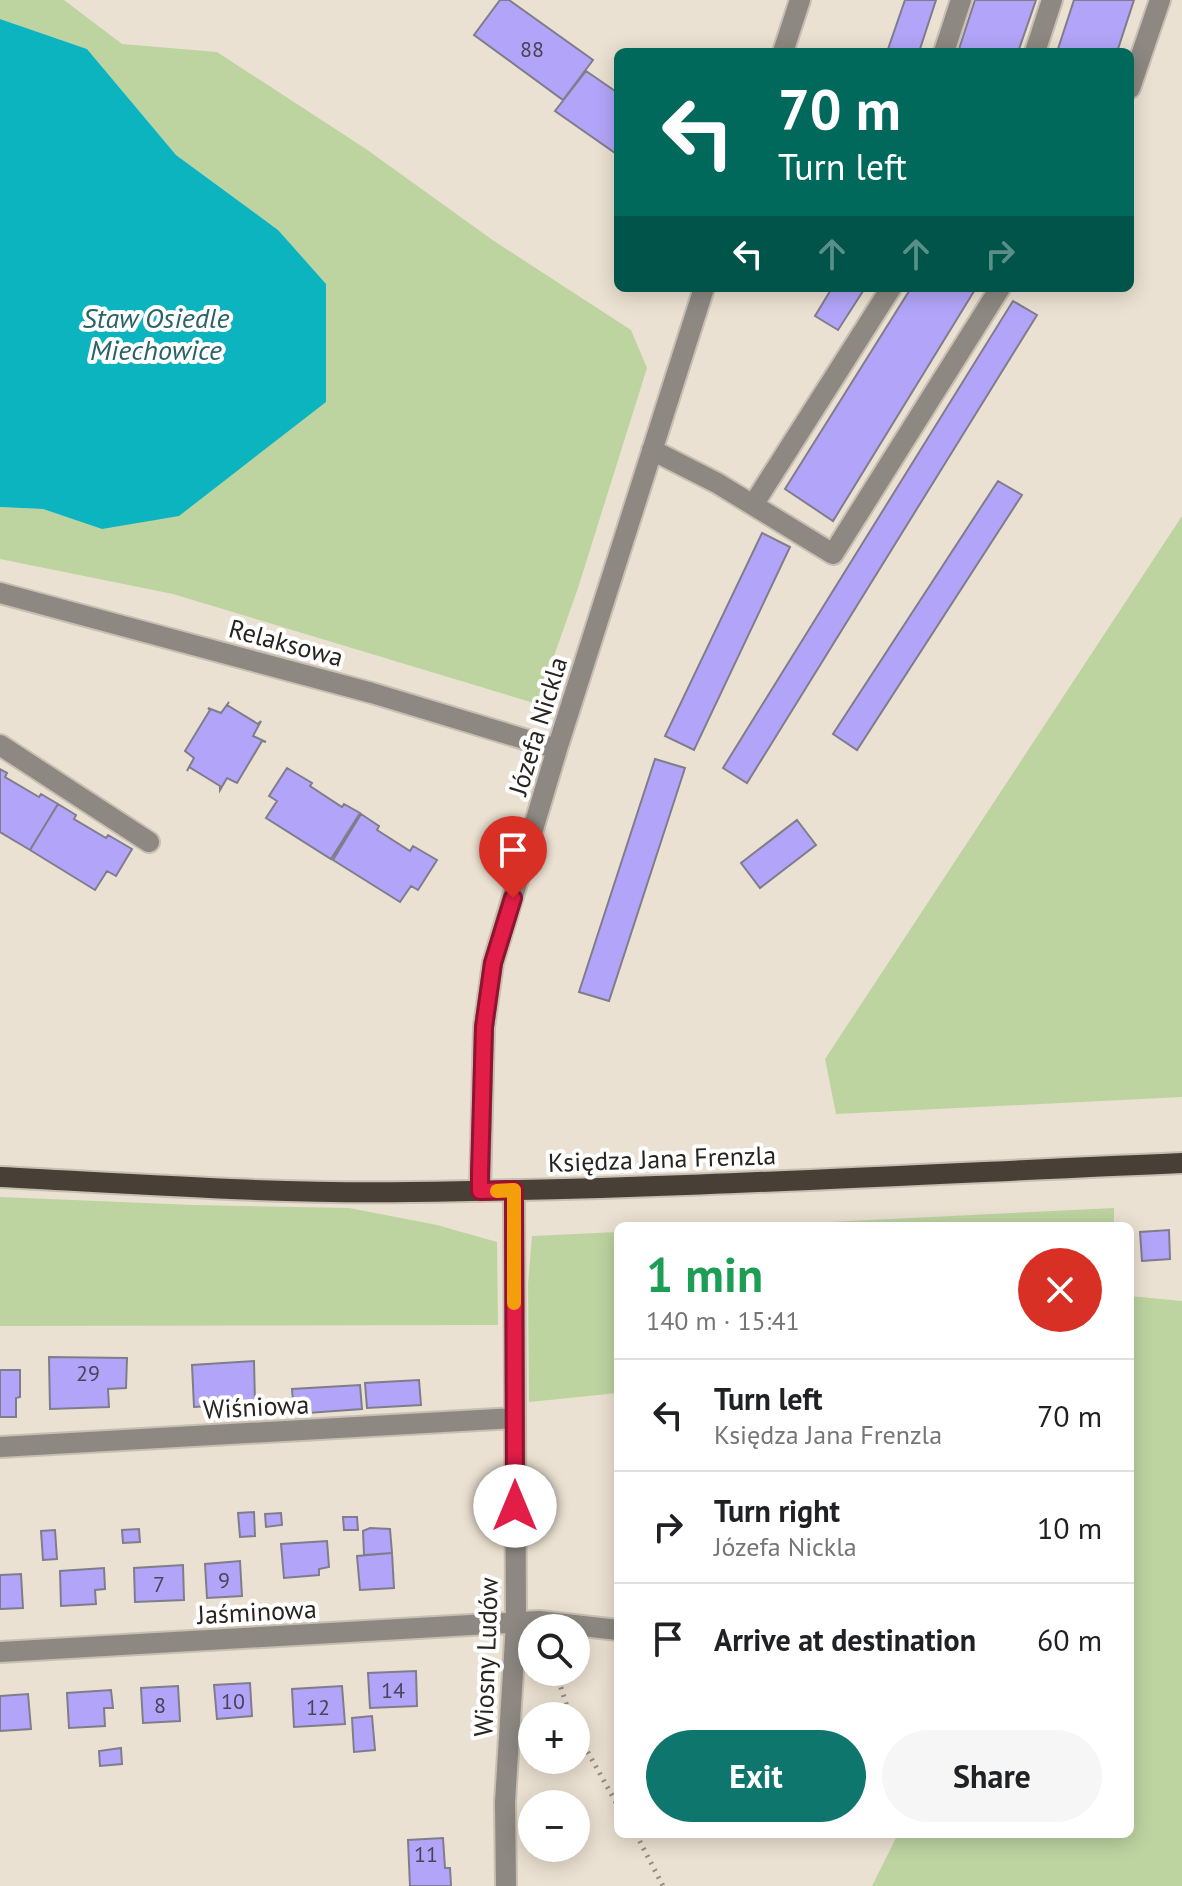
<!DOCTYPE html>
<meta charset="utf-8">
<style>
:root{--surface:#fff;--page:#f6f6f6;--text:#202124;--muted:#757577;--line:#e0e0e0;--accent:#0f766e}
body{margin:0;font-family:"PT Sans",sans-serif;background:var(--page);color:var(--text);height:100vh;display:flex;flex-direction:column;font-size:30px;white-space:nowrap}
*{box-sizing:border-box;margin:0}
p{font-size:26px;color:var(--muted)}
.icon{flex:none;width:44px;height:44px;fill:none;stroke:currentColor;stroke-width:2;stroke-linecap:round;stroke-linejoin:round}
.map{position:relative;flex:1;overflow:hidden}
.side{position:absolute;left:614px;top:1222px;width:520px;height:616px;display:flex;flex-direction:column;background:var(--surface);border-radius:12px;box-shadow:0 4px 20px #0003}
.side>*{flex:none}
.guide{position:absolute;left:614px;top:48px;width:520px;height:244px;border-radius:12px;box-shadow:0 4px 20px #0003;background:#00695c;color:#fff;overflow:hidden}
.buttons{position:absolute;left:518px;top:1614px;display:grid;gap:16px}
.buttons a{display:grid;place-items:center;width:72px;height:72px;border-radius:50%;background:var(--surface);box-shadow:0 4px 20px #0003;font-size:40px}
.pin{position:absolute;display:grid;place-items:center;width:68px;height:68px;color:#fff;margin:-82px -34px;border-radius:50% 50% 50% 0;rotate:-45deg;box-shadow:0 0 8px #0007}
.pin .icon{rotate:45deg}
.me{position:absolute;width:88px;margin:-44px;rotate:0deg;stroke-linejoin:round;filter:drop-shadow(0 0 6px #0008)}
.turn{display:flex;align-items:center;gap:28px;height:168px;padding:0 32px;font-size:36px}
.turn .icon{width:104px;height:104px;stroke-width:2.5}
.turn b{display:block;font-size:56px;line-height:68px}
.lanes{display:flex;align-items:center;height:76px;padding:0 32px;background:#0003;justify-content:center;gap:40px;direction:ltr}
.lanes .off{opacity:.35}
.round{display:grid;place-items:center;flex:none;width:84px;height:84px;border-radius:42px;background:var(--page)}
.headline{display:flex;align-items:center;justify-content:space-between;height:136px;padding:0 32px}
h1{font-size:48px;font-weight:700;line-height:60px;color:#1e9e55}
.button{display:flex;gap:16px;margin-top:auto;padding:16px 32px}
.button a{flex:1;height:92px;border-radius:48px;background:var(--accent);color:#fff;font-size:32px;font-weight:700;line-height:92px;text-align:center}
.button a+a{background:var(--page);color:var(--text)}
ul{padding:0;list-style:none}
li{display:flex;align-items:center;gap:24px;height:112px;padding:0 32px;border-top:2px solid var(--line)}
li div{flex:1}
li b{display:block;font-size:30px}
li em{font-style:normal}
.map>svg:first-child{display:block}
.green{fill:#bdd4a1}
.water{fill:#0bb4bf}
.building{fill:#b2a5f9;stroke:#7f7d8c;stroke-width:2}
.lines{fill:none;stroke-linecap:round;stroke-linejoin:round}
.minor-casing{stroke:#c8bfb2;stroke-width:24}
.major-casing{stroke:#c8bfb2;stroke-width:24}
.path{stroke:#968e84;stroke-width:5;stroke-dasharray:2 6;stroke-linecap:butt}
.minor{stroke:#8d8882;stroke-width:20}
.major{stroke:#484036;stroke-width:20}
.route-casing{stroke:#92132f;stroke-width:20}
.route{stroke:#e11d48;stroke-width:14}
.slow{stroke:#f59e0b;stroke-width:14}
.labels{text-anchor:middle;stroke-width:8;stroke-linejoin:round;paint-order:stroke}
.number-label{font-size:22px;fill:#4a4456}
.street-label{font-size:26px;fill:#28241f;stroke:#fff}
.water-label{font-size:28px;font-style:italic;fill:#296267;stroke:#fff}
</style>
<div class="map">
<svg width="1182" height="1886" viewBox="0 0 1182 1886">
<rect width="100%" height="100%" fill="#ebe1d2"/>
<path class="green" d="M 0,0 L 64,0 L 122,44 L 217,52 L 366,149 L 494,241 L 631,330 L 647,368 L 578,588 L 537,704 L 173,594 L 0,559 L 0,507 L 43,509 L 102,529 L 278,230 L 176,155 L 87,49 L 0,19 Z
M 1182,516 L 1182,1097 L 836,1114 L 825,1059 Z
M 0,1197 L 194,1205 L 349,1208 L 437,1225 L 497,1242 L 498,1325 L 0,1326 Z
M 1114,1208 L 1114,1226 L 745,1226 Z
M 618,1232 L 618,1393 L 529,1402 L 528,1284 L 532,1236 Z
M 1130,1296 L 1182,1301 L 1182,1886 L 872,1886 L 898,1834 L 1130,1834 Z"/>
<path class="water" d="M 0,19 L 87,49 L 176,155 L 278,230 L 326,284 L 326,402 L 179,516 L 102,529 L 43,509 L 0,507 Z"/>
<path class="building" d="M 500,0 L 509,0 L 593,60 L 563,100 L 474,35 Z
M 905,0 L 936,0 L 919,52 L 887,52 Z
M 975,0 L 1036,0 L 1018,52 L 958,52 Z
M 1074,0 L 1134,0 L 1117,52 L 1057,52 Z
M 586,71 L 618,93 L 618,155 L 555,111 Z
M 832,288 L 865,288 L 838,330 L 815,316 Z
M 911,288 L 976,288 L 833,521 L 785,489 Z
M 1013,301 L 1037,315 L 747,783 L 723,768 Z
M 998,481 L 1022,495 L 857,750 L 833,734 Z
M 762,533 L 790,547 L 694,750 L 665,736 Z
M 229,702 L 227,705 L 258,724 L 261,721 L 253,736 L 266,742 L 262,741 L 237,783 L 227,778 L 220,790 L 220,786 L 189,767 L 187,771 L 194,758 L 185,751 L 210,710 L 208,708 L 221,713 Z
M 655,759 L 685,768 L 609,1001 L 579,992 Z
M 287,768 L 312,783 L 310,786 L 342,807 L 344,804 L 360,813 L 331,859 L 266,818 L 277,801 L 269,796 Z
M 0,769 L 7,773 L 5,777 L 39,797 L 41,794 L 58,804 L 30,850 L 0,832 Z
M 58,804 L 76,815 L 74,819 L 106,838 L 108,835 L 132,849 L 116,876 L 107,871 L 95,890 L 30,850 Z
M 361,814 L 379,826 L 377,830 L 410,851 L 413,846 L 437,860 L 418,890 L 411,886 L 400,902 L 333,860 Z
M 797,820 L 816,845 L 760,888 L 741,863 Z
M 1169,1230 L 1170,1259 L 1142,1261 L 1140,1232 Z
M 49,1357 L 127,1358 L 126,1388 L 108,1389 L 109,1407 L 50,1409 Z
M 254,1361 L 255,1404 L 194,1407 L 192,1365 Z
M 0,1370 L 20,1370 L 20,1397 L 16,1398 L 16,1417 L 0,1417 Z
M 419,1380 L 421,1405 L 367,1408 L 365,1383 Z
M 360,1385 L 362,1409 L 294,1414 L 292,1389 Z
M 254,1512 L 255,1536 L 240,1537 L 238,1513 Z
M 281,1513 L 282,1525 L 266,1527 L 265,1514 Z
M 343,1517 L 357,1517 L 358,1530 L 344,1530 Z
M 370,1528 L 390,1529 L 392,1553 L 364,1555 L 363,1531 Z
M 139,1529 L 140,1542 L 123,1543 L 122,1530 Z
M 55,1530 L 57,1559 L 43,1560 L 41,1531 Z
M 327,1541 L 329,1567 L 319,1569 L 319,1575 L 284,1578 L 281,1544 Z
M 392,1553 L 394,1588 L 360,1590 L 357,1556 Z
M 240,1561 L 242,1596 L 207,1598 L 205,1564 Z
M 183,1565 L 184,1600 L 135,1602 L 134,1568 Z
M 104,1568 L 105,1589 L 95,1590 L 96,1604 L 61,1606 L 60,1571 Z
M 21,1574 L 23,1608 L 0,1609 L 0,1575 Z
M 416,1671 L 417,1706 L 370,1708 L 368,1673 Z
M 250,1683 L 252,1716 L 217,1719 L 214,1685 Z
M 178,1686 L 180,1721 L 143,1723 L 141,1688 Z
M 342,1686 L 345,1724 L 294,1727 L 292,1689 Z
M 111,1690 L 113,1708 L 104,1708 L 105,1726 L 69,1728 L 67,1693 Z
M 28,1694 L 31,1729 L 0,1731 L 0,1696 Z
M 372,1716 L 375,1750 L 354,1752 L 352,1718 Z
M 121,1748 L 122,1764 L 100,1766 L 99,1751 Z
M 443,1838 L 445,1868 L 450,1868 L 451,1886 L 410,1886 L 408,1840 Z"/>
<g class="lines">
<defs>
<path id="minor" d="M 783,52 L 800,0
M 944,52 L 961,0
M 1035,52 L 1052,0
M 1130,88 L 1160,0
M 652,450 L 717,483 L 833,554 L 1000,288
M 753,505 L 891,288
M 0,593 L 372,693 L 557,749
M 0,745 L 149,842
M 480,1191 L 484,1027 L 493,963 L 557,749 L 704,288
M 0,1447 L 514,1418
M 0,1652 L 539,1621 L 618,1630
M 506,1886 L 505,1802 L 516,1624 L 514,1190"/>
<path id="major" d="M 0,1177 C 136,1184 274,1194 410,1192 C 667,1189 925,1174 1182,1163"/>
</defs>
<use href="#minor" class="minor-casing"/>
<use href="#major" class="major-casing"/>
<path class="path" d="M 556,1672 L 570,1716
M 576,1731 L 618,1806
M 636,1834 L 663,1886"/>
<use href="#minor" class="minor"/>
<use href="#major" class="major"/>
</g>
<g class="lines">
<defs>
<path id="route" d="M 513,898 L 493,963 L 484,1027 L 480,1173 L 480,1191 L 514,1190 L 515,1506"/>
</defs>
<use href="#route" class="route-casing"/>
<use href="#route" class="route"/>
<path class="slow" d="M 497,1191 L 514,1190 L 514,1303"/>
</g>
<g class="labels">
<g class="number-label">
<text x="532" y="57">88</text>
<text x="88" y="1381">29</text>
<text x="224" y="1588">9</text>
<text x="159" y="1592">7</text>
<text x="393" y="1698">14</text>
<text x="233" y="1709">10</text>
<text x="160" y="1713">8</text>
<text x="318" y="1715">12</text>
<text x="426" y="1862">11</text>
</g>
<g class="street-label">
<text transform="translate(286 643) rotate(15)" y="9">Relaksowa</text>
<text transform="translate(538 726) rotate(-73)" y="9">Józefa Nickla</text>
<text transform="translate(662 1159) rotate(-2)" y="9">Księdza Jana Frenzla</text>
<text transform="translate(256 1407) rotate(-3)" y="9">Wiśniowa</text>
<text transform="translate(257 1612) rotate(-3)" y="9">Jaśminowa</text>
<text transform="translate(486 1657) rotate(-88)" y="9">Wiosny Ludów</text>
</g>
<g class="water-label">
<text x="156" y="328">Staw Osiedle<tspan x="156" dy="32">Miechowice</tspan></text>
</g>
</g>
</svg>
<div class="buttons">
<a><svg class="icon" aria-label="search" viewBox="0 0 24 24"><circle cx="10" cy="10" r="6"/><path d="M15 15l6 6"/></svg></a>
<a>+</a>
<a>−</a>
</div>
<div class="pin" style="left:513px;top:898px;background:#d93025"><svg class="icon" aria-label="arrive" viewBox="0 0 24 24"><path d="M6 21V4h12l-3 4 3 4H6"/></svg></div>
<svg class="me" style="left:515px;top:1506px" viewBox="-20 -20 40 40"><circle r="19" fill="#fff"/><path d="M0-13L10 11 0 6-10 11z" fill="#e11d48"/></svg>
<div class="guide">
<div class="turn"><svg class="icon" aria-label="left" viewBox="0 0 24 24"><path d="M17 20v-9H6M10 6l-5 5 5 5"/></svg><div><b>70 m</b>Turn left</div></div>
<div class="lanes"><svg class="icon" aria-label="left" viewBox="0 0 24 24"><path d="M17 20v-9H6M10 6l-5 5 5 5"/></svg><svg class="icon off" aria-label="ahead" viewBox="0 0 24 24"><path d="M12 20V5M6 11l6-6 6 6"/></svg><svg class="icon off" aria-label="ahead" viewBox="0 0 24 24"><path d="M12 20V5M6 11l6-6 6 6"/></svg><svg class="icon off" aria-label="right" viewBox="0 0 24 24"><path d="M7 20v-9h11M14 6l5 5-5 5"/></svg></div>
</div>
<section class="side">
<div class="headline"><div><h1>1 min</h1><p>140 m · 15:41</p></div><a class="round" style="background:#d93025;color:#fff"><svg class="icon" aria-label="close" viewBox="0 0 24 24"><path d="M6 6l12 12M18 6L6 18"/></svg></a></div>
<ul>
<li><svg class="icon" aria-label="left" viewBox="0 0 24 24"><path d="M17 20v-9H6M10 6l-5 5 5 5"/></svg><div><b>Turn left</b><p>Księdza Jana Frenzla</p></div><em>70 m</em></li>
<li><svg class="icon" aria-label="right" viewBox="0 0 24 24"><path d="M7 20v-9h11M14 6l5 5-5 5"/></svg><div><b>Turn right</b><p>Józefa Nickla</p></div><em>10 m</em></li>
<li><svg class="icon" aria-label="arrive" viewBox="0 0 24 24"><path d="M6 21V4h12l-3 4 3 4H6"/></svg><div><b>Arrive at destination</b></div><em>60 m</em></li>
</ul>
<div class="button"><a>Exit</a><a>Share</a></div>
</section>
</div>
